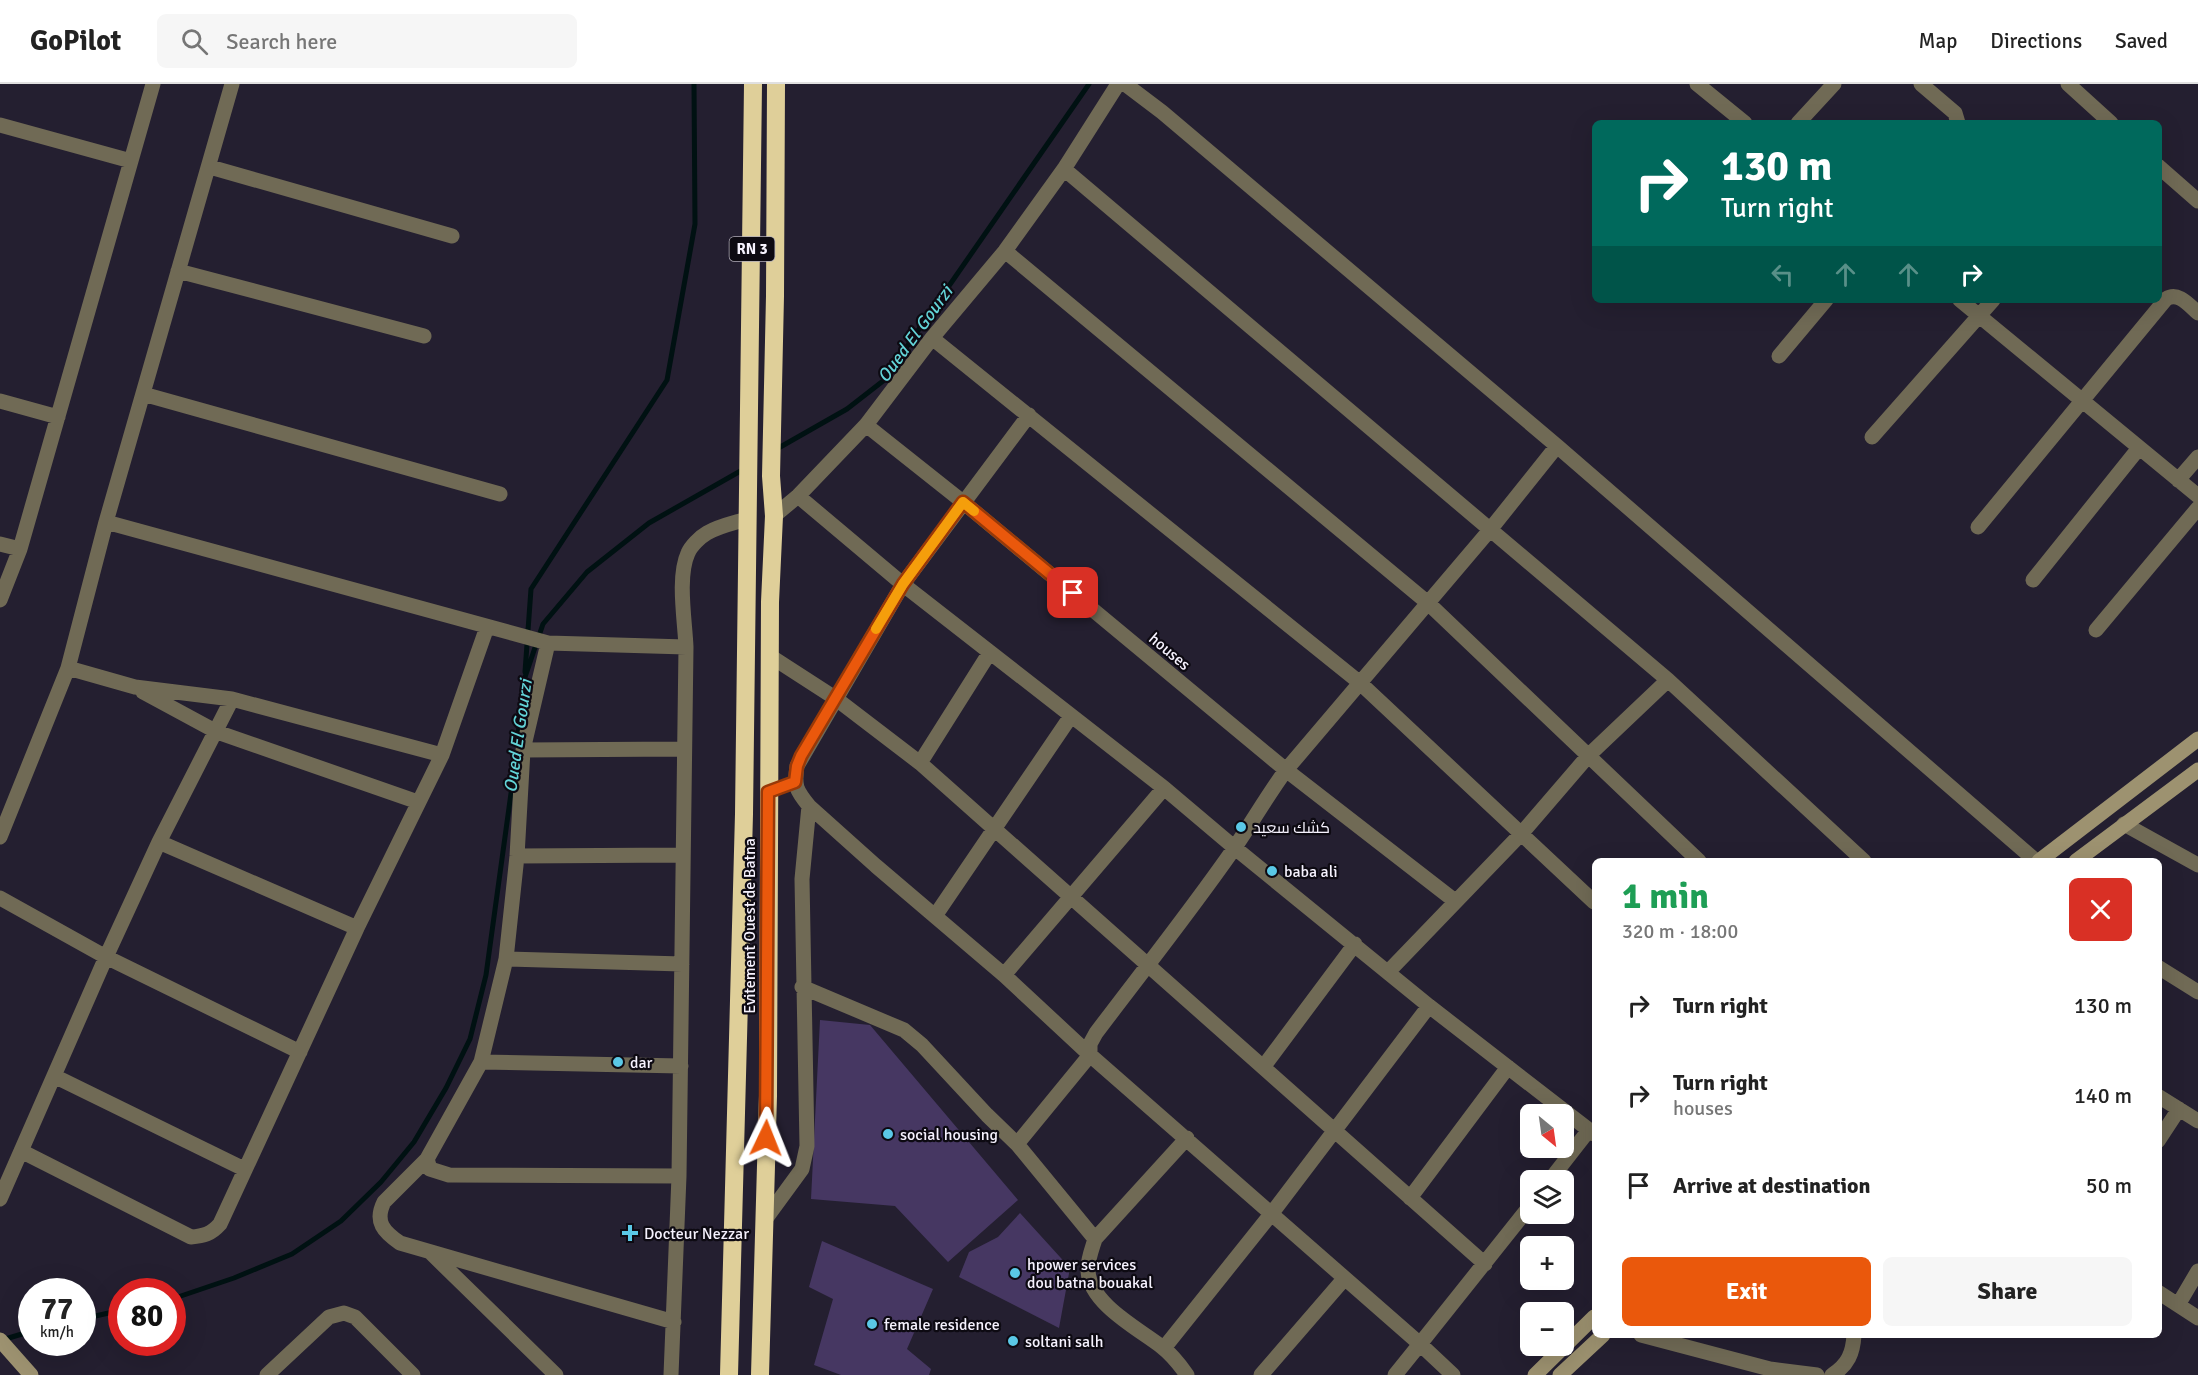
<!DOCTYPE html>
<meta charset="utf-8">
<style>
:root{--surface:#fff;--page:#f6f6f6;--text:#222;--muted:#767676;--line:#e0e0e0;--accent:#ea580c}
body{margin:0;font-family:Signika,Cairo,sans-serif;background:var(--page);color:var(--text);height:100vh;display:flex;flex-direction:column;font-size:22px;white-space:nowrap}
*{box-sizing:border-box;margin:0}
p{font-size:20px;color:var(--muted)}
.icon{flex:none;width:33px;height:33px;fill:none;stroke:currentColor;stroke-width:2;stroke-linecap:round;stroke-linejoin:round}
.map{position:relative;flex:1;overflow:hidden}
.sheet{position:absolute;left:1592px;top:774px;width:570px;height:480px;display:flex;flex-direction:column;background:var(--surface);border-radius:9px;box-shadow:0 6px 24px #0002}
.sheet>*{flex:none}
.banner{position:absolute;left:1592px;top:36px;width:570px;height:183px;border-radius:9px;box-shadow:0 6px 24px #0002;background:#00695c;color:#fff;overflow:hidden}
.needle{width:39px;rotate:151deg}
.fabs{position:absolute;left:1520px;top:1020px;display:grid;gap:12px}
.fabs a{display:grid;place-items:center;width:54px;height:54px;border-radius:9px;background:var(--surface);box-shadow:0 6px 24px #0002;font-size:30px}
.speed{position:absolute;left:18px;top:1194px;display:flex;gap:12px;font-size:30px;font-weight:700;text-align:center}
.speed>*{display:grid;place-content:center;width:78px;height:78px;border-radius:50%;background:var(--surface);box-shadow:0 6px 24px #0002;line-height:1}
.speed small{font-size:15px;font-weight:400}
.speed .limit{border:9px solid #d22;background:#fff;color:#111}
.pin{position:absolute;display:grid;place-items:center;width:51px;height:51px;color:#fff;margin:-26px;border-radius:12px;box-shadow:0 3px 9px #0006}
.me{position:absolute;width:66px;margin:-33px;rotate:2deg;stroke-linejoin:round;filter:drop-shadow(0 0 4px #0008)}
.turn{display:flex;align-items:center;gap:21px;height:126px;padding:0 30px;font-size:27px}
.turn .icon{width:78px;height:78px;stroke-width:2.5}
.turn b{display:block;font-size:42px;line-height:51px}
.lanes{display:flex;align-items:center;height:57px;padding:0 30px;background:#0003;justify-content:center;gap:30px;direction:ltr}
.lanes .off{opacity:.35}
.round{display:grid;place-items:center;flex:none;width:63px;height:63px;border-radius:9px;background:var(--page)}
.headline{display:flex;align-items:center;justify-content:space-between;height:102px;padding:0 30px}
h1{font-size:36px;font-weight:800;line-height:45px;color:#1e9e55}
.cta{display:flex;gap:12px;margin-top:auto;padding:12px 30px}
.cta a{flex:1;height:69px;border-radius:9px;background:var(--accent);color:#fff;font-size:24px;font-weight:800;line-height:69px;text-align:center}
.cta a+a{background:var(--page);color:var(--text)}
ul{padding:0;list-style:none}
li{display:flex;align-items:center;gap:18px;height:90px;padding:0 30px}
li div{flex:1}
li b{display:block;font-size:22px}
li em{font-style:normal}
header{display:flex;align-items:center;gap:36px;box-sizing:border-box;height:84px;padding:0 30px;background:var(--surface);border-bottom:2px solid var(--line)}
header strong{font-size:28px}
nav{display:flex;gap:33px;margin-inline-start:auto;font-size:21px}
.search{width:420px;height:54px;background:var(--page);display:flex;align-items:center;gap:15px;box-sizing:border-box;padding:0 21px;border-radius:9px;color:var(--muted);font-size:22px}
.map>svg:first-child{display:block}
.lines{fill:none;stroke-linecap:round;stroke-linejoin:round}
.stream{stroke:#001112;stroke-width:5}
.building{fill:#463762}
.street{stroke:#706a55;stroke-width:15}
.secondary{stroke:#9d9270;stroke-width:15}
.highway{stroke:#dfcf99;stroke-width:18}
.route-casing{stroke:#983908;stroke-width:15}
.route{stroke:#ea580c;stroke-width:10}
.slow{stroke:#f59e0b;stroke-width:10}
.poi-dot{fill:#5ac8e6;stroke:#0d0a12;stroke-width:2}
.labels{text-anchor:middle;stroke-width:4.5;stroke-linejoin:round;paint-order:stroke}
.shield{fill:#0d0a12;stroke:#b0acb7;stroke-width:1.5}
.shield-label{font-size:15px;font-weight:bold;fill:#f6f2fe}
.street-label{font-size:16px;fill:#f6f2fe;stroke:#0d0a12}
.poi-label{font-size:16px;fill:#f6f2fe;stroke:#0d0a12;text-anchor:start}
.water-label{font-size:18px;font-style:italic;fill:#63d4d8;stroke:#0d0a12}
</style>
<header>
<strong>GoPilot</strong>
<div class="search"><svg class="icon" aria-label="search" viewBox="0 0 24 24"><circle cx="10" cy="10" r="6"/><path d="M15 15l6 6"/></svg>Search here</div>
<nav><a>Map</a><a>Directions</a><a>Saved</a></nav>
</header>
<div class="map">
<svg width="2198" height="1291" viewBox="0 0 2198 1291">
<rect width="100%" height="100%" fill="#241f30"/>
<g class="lines">
<path class="stream" d="M 775,366 L 847,325 L 883,297 L 1089,0
M 525,588 L 531,505 L 667,296 L 695,140 L 694,0
M 517,661 L 524,596 L 543,540 L 587,488 L 649,439 L 744,385
M 172,1215 L 234,1194 L 292,1170 L 341,1137 L 381,1098 L 414,1058 L 446,1004 L 470,955 L 486,891 L 516,673
M 82,1235 L 122,1226
M 2,1256 L 32,1247"/>
</g>
<path class="building" d="M 820,936 L 870,941 L 1018,1116 L 948,1178 L 895,1122 L 811,1115 Z
M 1020,1129 L 1070,1184 L 1059,1244 L 959,1193 L 969,1168 L 998,1153 Z
M 822,1157 L 933,1205 L 907,1265 L 931,1285 L 929,1291 L 841,1291 L 814,1281 L 833,1215 L 809,1203 Z"/>
<g class="lines">
<path class="street" d="M 1125,0 L 1162,28 L 1557,362 L 2036,777
M 1697,0 L 1745,39
M 1921,0 L 1955,29 L 1958,39
M 2068,0 L 2111,39
M 1798,39 L 1834,0
M 0,41 L 131,77
M 2158,82 L 2198,117
M 210,83 L 452,152
M 1064,85 L 1668,596 L 1864,777
M 1005,167 L 1428,519 L 1699,777
M 178,187 L 424,252
M 1960,216 L 2198,412
M 932,254 L 1359,598 L 1594,818
M 1779,272 L 1826,216
M 143,310 L 500,410
M 0,317 L 58,333
M 866,341 L 963,418 L 1286,686 L 1455,817
M 1872,353 L 1993,216
M 2178,396 L 2198,373
M 798,412 L 905,502 L 1164,704 L 1235,764 L 1429,922 L 1589,1046
M 774,432 L 798,412 L 866,341 L 932,254 L 1005,167 L 1064,85 L 1118,0
M 106,438 L 548,559
M 1978,443 L 2166,215 C 2178,207 2189,221 2198,229
M 0,460 L 20,465
M 2033,496 L 2139,364
M 0,516 L 20,465 L 153,0
M 2096,546 L 2198,424
M 770,572 L 835,614 L 920,679 L 1485,1180
M 68,584 L 135,603 L 232,615 L 442,671
M 143,608 L 217,648 L 418,718
M 523,666 L 684,665
M 920,679 L 990,568
M 809,722 L 876,782 L 1004,891 L 1090,971 L 1420,1260 L 1530,1122
M 2124,740 L 2198,781
M 0,753 L 68,584 L 106,438 L 232,0
M 159,758 L 357,844
M 517,772 L 683,771
M 0,814 L 106,873 L 300,968
M 935,832 L 1071,632
M 506,875 L 682,880
M 2158,883 L 2198,908
M 1388,888 L 1521,750 L 1589,671 L 1668,596
M 1004,891 L 1164,704
M 802,903 L 904,946 L 922,961 L 987,1031 L 1017,1060 L 1095,1155
M 481,978 L 681,982
M 1264,982 L 1355,860
M 54,992 L 244,1085
M 2158,1012 L 2198,1037
M 1187,1054 L 1095,1155 C 1092,1165 1087,1177 1088,1187 C 1090,1220 1139,1245 1162,1263 C 1171,1270 1180,1281 1187,1291
M 2158,1057 L 2179,1025
M 1017,1060 L 1090,971 L 1090,960 L 1096,949 C 1142,888 1189,829 1233,766 C 1251,740 1267,712 1286,686 L 1489,447 L 1557,362
M 21,1067 L 191,1153 C 204,1152 211,1150 220,1140 L 357,844 L 442,671 L 487,543
M 427,1075 L 384,1118 C 374,1138 384,1148 400,1159 L 674,1238
M 679,1092 L 449,1091 L 430,1085 L 427,1075 L 481,978 L 506,875 L 517,772 L 523,666 L 548,559 L 686,563
M 1550,1096 L 1589,1046 L 1594,1050
M 1410,1114 L 1508,983
M 0,1115 L 106,873 L 159,758 L 232,615
M 764,1137 L 802,1085 L 807,1062 L 802,795 L 809,722 C 796,706 794,702 797,682 L 903,500 L 1029,331
M 431,1169 L 556,1291
M 2158,1208 L 2198,1234
M 2178,1221 L 2198,1187
M 1641,1251 L 1770,1285 L 1817,1291
M 1164,1264 L 1272,1129 L 1429,922
M 267,1291 L 329,1233 L 344,1229 L 355,1233 L 413,1291
M 671,1291 L 679,1092 L 686,563 C 685,537 677,493 688,469 C 691,462 700,453 707,449 C 719,442 734,439 747,435
M 1261,1291 L 1344,1195
M 1395,1291 L 1420,1260 L 1453,1291
M 1832,1291 C 1848,1281 1853,1269 1854,1251"/>
<path class="secondary" d="M 2039,777 L 2198,655
M 2076,777 L 2198,686
M 0,1256 L 31,1291
M 1535,1291 L 1594,1233
M 1560,1291 L 1603,1251"/>
<path class="highway" d="M 729,1291 L 744,730 L 753,0
M 760,1291 L 768,1012 L 770,518 L 774,432 L 771,392 L 775,212 L 776,0"/>
</g>
<g class="lines">
<defs>
<path id="route" d="M 766,1054 L 768,708 L 795,698 L 797,682 L 801,672 L 903,500 L 963,418 L 1073,509"/>
</defs>
<use href="#route" class="route-casing"/>
<use href="#route" class="route"/>
<path class="slow" d="M 876,545 L 903,500 L 963,418 L 974,427"/>
</g>
<g class="poi-dot">
<circle cx="1241" cy="743" r="6"/>
<circle cx="1272" cy="787" r="6"/>
<circle cx="618" cy="978" r="6"/>
<circle cx="888" cy="1050" r="6"/>
<path d="M627 1140h6v6h6v6h-6v6h-6v-6h-6v-6h6z"/>
<circle cx="1015" cy="1189" r="6"/>
<circle cx="872" cy="1240" r="6"/>
<circle cx="1013" cy="1257" r="6"/>
</g>
<g class="labels">
<rect class="shield" x="729.5" y="153" width="45" height="24" rx="4.5"/>
<g class="shield-label">
<text x="752" y="170">RN 3</text>
</g>
<g class="street-label">
<text transform="translate(1170 567) rotate(40)" y="6">houses</text>
<text transform="translate(749 842) rotate(-90)" y="6">Evitement Ouest de Batna</text>
</g>
<g class="poi-label">
<text x="1253" y="749">كشك سعيد</text>
<text x="1284" y="793">baba ali</text>
<text x="630" y="984">dar</text>
<text x="900" y="1056">social housing</text>
<text x="644" y="1155">Docteur Nezzar</text>
<text x="1027" y="1186">hpower services<tspan x="1027" dy="18">dou batna bouakal</tspan></text>
<text x="884" y="1246">female residence</text>
<text x="1025" y="1263">soltani salh</text>
</g>
<g class="water-label">
<text transform="translate(915 250) rotate(-54)" y="6">Oued El Gourzi</text>
<text transform="translate(518 652) rotate(-82)" y="6">Oued El Gourzi</text>
</g>
</g>
</svg>
<div class="fabs">
<a><svg class="needle" viewBox="-14 -14 28 28"><path d="M0-13l5 13h-10z" fill="#e53935"/><path d="M0 13l5-13h-10z" fill="#767676"/></svg></a>
<a><svg class="icon" aria-label="layers" viewBox="0 0 24 24"><path d="M12 4l9 5-9 5-9-5zM3 14l9 5 9-5"/></svg></a>
<a>+</a>
<a>−</a>
</div>
<div class="speed"><div>77<small>km/h</small></div><div class="limit">80</div></div>
<div class="pin" style="left:1073px;top:509px;background:#d93025"><svg class="icon" aria-label="arrive" viewBox="0 0 24 24"><path d="M6 21V4h12l-3 4 3 4H6"/></svg></div>
<svg class="me" style="left:766px;top:1054px" viewBox="-20 -20 40 40"><path d="M0-17L14 15 0 8-14 15z" fill="#ea580c" stroke="#fff" stroke-width="4"/></svg>
<div class="banner">
<div class="turn"><svg class="icon" aria-label="right" viewBox="0 0 24 24"><path d="M7 20v-9h11M14 6l5 5-5 5"/></svg><div><b>130 m</b>Turn right</div></div>
<div class="lanes"><svg class="icon off" aria-label="left" viewBox="0 0 24 24"><path d="M17 20v-9H6M10 6l-5 5 5 5"/></svg><svg class="icon off" aria-label="ahead" viewBox="0 0 24 24"><path d="M12 20V5M6 11l6-6 6 6"/></svg><svg class="icon off" aria-label="ahead" viewBox="0 0 24 24"><path d="M12 20V5M6 11l6-6 6 6"/></svg><svg class="icon" aria-label="right" viewBox="0 0 24 24"><path d="M7 20v-9h11M14 6l5 5-5 5"/></svg></div>
</div>
<section class="sheet">
<div class="headline"><div><h1>1 min</h1><p>320 m · 18:00</p></div><a class="round" style="background:#d93025;color:#fff"><svg class="icon" aria-label="close" viewBox="0 0 24 24"><path d="M6 6l12 12M18 6L6 18"/></svg></a></div>
<ul>
<li><svg class="icon" aria-label="right" viewBox="0 0 24 24"><path d="M7 20v-9h11M14 6l5 5-5 5"/></svg><div><b>Turn right</b></div><em>130 m</em></li>
<li><svg class="icon" aria-label="right" viewBox="0 0 24 24"><path d="M7 20v-9h11M14 6l5 5-5 5"/></svg><div><b>Turn right</b><p>houses</p></div><em>140 m</em></li>
<li><svg class="icon" aria-label="arrive" viewBox="0 0 24 24"><path d="M6 21V4h12l-3 4 3 4H6"/></svg><div><b>Arrive at destination</b></div><em>50 m</em></li>
</ul>
<div class="cta"><a>Exit</a><a>Share</a></div>
</section>
</div>
